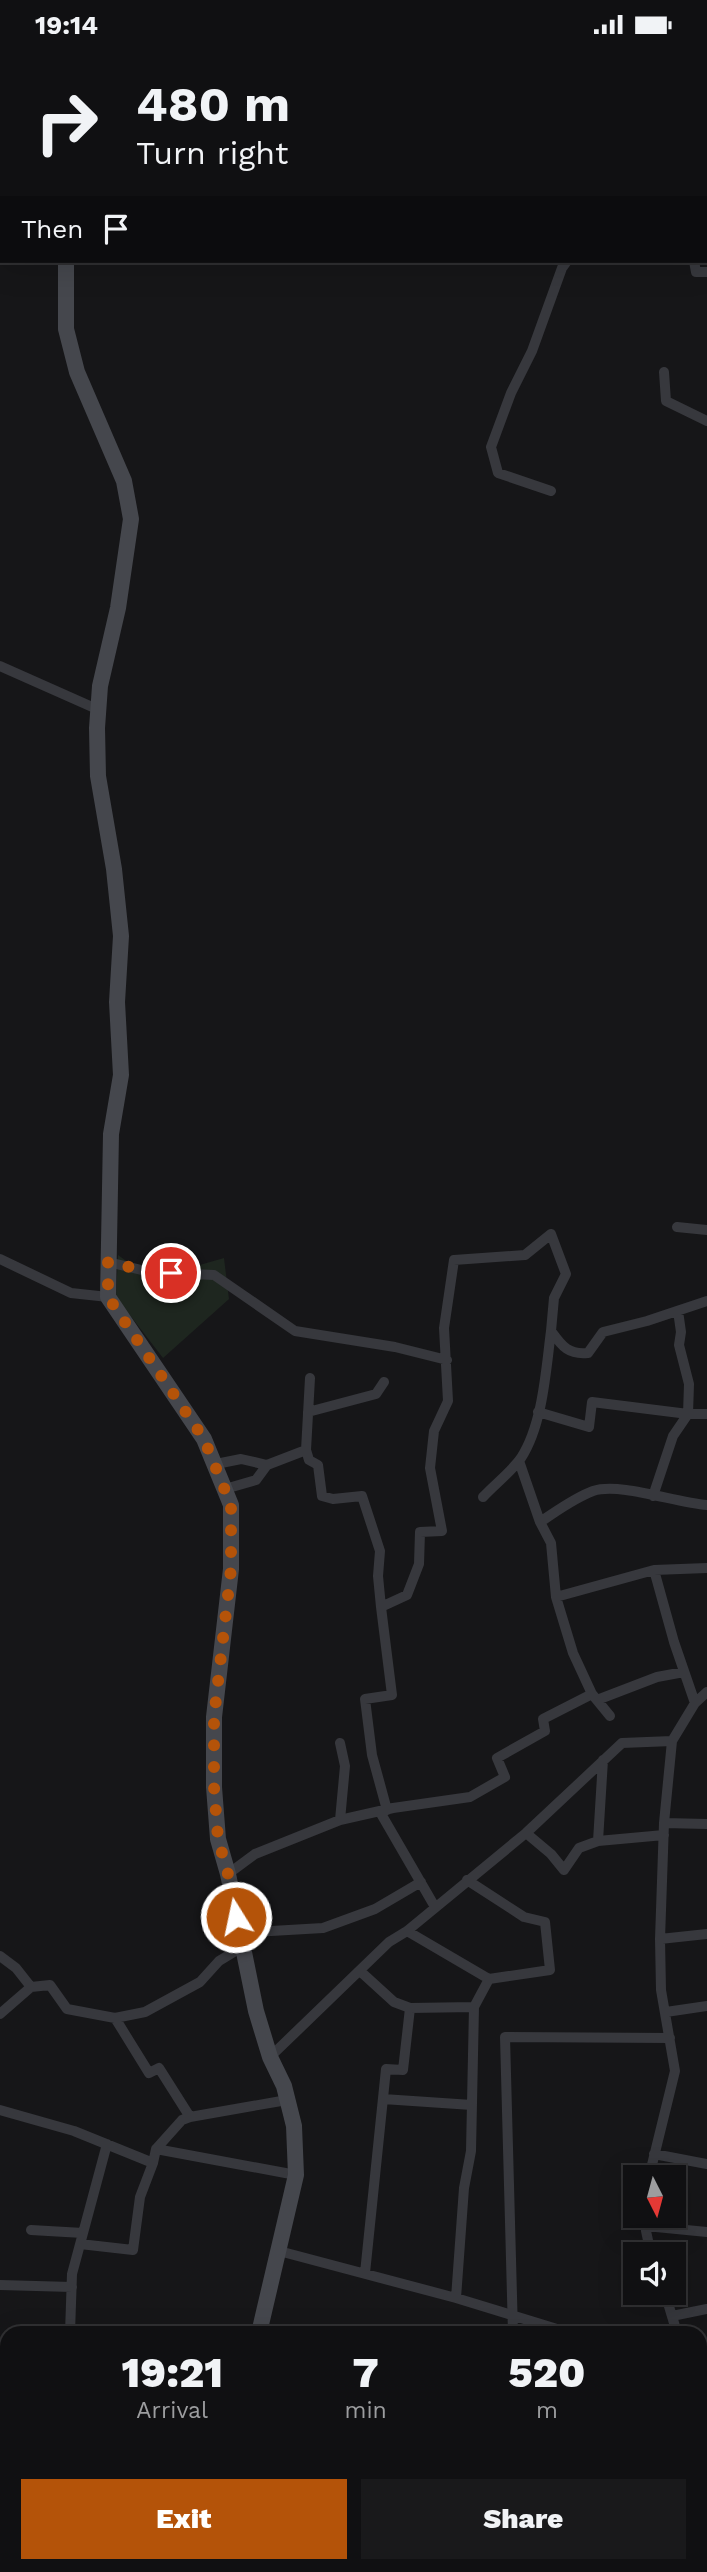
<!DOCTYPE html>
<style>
:root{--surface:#101012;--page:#19191b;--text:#f1f3f6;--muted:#9c9d9f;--line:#303032;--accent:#b45309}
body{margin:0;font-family:"Work Sans",sans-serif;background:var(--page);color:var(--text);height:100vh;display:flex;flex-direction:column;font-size:26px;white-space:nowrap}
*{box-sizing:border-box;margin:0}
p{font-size:23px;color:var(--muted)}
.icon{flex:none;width:38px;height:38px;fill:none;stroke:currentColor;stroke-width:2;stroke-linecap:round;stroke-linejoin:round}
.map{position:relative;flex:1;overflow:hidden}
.panel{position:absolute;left:0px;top:2277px;width:707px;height:247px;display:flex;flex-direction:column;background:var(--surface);border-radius:21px 21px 0 0;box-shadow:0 7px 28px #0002,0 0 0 2px var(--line)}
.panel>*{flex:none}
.guide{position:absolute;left:0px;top:0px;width:707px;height:214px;box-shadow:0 7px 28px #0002,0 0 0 2px var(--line);background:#101012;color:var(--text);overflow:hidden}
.needle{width:46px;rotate:174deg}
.buttons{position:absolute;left:623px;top:2116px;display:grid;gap:14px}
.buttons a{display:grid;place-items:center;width:63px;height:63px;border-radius:0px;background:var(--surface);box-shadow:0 7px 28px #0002,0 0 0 2px var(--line);font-size:35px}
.pin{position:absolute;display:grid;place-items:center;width:60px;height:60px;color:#fff;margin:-30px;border:4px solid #fff;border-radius:50%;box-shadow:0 2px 7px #0007}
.me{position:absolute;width:77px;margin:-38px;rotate:350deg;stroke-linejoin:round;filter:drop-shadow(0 0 5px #0008)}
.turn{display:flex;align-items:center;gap:24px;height:147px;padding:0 21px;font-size:32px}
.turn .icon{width:91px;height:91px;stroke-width:2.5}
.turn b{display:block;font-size:49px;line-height:60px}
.then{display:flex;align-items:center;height:66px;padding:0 21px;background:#0003;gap:14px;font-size:26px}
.eta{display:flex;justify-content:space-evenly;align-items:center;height:119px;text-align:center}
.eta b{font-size:42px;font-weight:800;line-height:49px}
.button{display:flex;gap:14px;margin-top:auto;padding:14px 21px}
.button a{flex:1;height:80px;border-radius:0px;background:var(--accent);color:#fff;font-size:28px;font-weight:800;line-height:80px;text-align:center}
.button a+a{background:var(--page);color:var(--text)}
.status{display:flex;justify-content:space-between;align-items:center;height:49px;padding:0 35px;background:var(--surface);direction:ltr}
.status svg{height:19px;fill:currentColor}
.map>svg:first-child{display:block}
.green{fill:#1e261f}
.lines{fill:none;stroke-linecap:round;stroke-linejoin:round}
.street{stroke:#37383d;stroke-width:10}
.secondary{stroke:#45474d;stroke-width:16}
.highway{stroke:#63666e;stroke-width:19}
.route{stroke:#b45309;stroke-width:12;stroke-dasharray:0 21.6}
</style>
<div class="status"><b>19:14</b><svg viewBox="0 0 49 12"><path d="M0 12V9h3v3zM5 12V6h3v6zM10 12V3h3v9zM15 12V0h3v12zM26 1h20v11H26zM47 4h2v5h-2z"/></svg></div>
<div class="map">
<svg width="707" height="2523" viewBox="0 0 707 2523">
<rect width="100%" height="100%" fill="#161618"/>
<path class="green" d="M 118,1206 L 151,1230 L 224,1209 L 229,1250 L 163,1309 L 116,1248 Z"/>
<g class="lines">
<path class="street" d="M 606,2 L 607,0
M 705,144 L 707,145
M 694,212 L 696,223 L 707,223
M 664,323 L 666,352 L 707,372
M 551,442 L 498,424 L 491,398 L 511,344 L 532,302 L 562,219 L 567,212
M 0,617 L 99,661
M 677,1178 L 707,1181
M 0,1210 L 71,1244 L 108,1248
M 108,1213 L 150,1223 L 214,1226 L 295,1282 L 395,1298 L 447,1311
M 308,1363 L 376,1345 L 384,1333
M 538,1363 L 589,1378 L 592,1353 L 688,1365 L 707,1365
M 306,1401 L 309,1411 L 318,1416 L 322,1447 L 333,1450 L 362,1447 L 380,1502 L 378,1527 L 381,1558
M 519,1412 L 540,1473 L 551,1494 L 556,1548 L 573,1604 L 592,1645 L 610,1667
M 216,1415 L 241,1410 L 267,1416
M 225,1440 L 256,1431 L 267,1416 L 306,1401 L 310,1329
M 653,1447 L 673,1387 L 688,1365 L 689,1335 L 679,1296 L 681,1283 L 678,1262
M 483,1448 C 495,1435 511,1423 521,1409 C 543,1375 546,1320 551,1282 C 562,1297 568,1306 588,1304 L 603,1283 L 647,1272 L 707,1252
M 540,1473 C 557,1462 574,1449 593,1442 C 620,1433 676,1454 707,1456
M 654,1521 L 674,1593 L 695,1654
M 556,1548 L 654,1521 L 707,1519
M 597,1651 L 657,1628 L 684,1623
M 387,1761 L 372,1706 L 365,1650 L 392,1646 L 381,1558 L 407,1546 L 419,1515 L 420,1483 L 442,1482 L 430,1419 L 434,1382 L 448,1352 L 444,1279 L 454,1211 L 525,1206 L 551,1185 L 566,1225 L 554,1249 L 551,1282
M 380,1763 L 435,1858
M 340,1771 L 345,1717 L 340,1694
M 664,1774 L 707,1775
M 526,1784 L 551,1805 L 564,1821 L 579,1799 L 598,1792 L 603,1711
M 598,1792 L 664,1786
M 228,1825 L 255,1805 L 340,1771 L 393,1759 L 470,1748 L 505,1728 L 497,1709 L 545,1682 L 543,1670 L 592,1645
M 407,1882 L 489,1930
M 239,1884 L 323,1879 L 375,1860 L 421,1833
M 660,1890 L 707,1885
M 0,1907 L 16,1919 L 31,1938 L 50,1936 L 67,1960 L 115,1969 L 145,1963 L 200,1933 L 219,1912 L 242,1898
M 360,1922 L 394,1953 L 410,1959 L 474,1958
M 666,1963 L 707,1957
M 0,1965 L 31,1938
M 115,1969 L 149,2024 L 159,2019 L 190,2068
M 270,2008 L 389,1893 L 407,1882 L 526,1784 L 622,1694 L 672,1692
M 383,2050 L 472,2056
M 0,2061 L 74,2082 L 153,2114 L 156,2100 L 296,2126
M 156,2100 L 182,2071 L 190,2068 L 287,2051
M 654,2105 L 707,2115
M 649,2128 L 675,2022 L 661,1941 L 660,1890 L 664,1774 L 672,1692 L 695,1654 L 707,1643
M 647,2166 L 646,2182 L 651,2205
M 646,2177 L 707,2183
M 31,2181 L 83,2184
M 80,2195 L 133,2201 L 140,2148 L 153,2114
M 279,2202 L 456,2249 L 570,2284
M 365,2224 L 386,2020 L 403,2021 L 410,1959
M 0,2236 L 72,2238
M 665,2244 L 677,2284
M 456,2249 L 464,2139 L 471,2102 L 474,1958 L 489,1930 L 550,1921 L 545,1873 L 524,1868 L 467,1831
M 672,2267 L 707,2260
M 70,2284 L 72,2225 L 107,2095
M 513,2284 L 505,1988 L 670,1989
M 706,2349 L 707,2384
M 0,2375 L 7,2376
M 0,2453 L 7,2454
M 700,2468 L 707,2467
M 631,2516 L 632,2523
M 69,2523 L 72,2516
M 141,2523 L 144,2516"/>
<path class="secondary" d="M 148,2 L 154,0
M 0,42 L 2,41
M 66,212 L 66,280 L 77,323 L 124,432 L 131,470 L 118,559 L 100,637 L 97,679 L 98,727 L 114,820 L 121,887 L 117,953 L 121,1026 L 111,1085 L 108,1248 L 204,1390 L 231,1456 L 231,1520 L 214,1668 L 214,1738 L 218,1790 L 228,1825 L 256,1962 L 270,2008 L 284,2037 L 294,2077 L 296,2126 L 259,2284
M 239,2523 L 240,2516"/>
<path class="highway" d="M 19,2 L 26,0
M 82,2 L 87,0
M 0,7 L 2,6
M 0,24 L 2,24"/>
</g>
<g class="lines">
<path class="route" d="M 171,1224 L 150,1223 L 108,1213 L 108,1248 L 204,1390 L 231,1456 L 231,1520 L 214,1668 L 214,1738 L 218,1790 L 228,1825 L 236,1868"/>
</g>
</svg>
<div class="buttons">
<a><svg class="needle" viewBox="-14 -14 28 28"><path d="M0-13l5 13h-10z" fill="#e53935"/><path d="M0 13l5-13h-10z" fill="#9c9d9f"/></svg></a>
<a><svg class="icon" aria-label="sound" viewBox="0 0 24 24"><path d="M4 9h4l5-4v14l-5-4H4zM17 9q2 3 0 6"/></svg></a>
</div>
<div class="pin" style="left:171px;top:1224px;background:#d93025"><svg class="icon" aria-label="arrive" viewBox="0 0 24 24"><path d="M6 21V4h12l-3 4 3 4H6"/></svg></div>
<svg class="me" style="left:236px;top:1868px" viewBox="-20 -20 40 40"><circle r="17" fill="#b45309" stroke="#fff" stroke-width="3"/><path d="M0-11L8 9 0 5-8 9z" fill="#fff"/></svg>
<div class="guide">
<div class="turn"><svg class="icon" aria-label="right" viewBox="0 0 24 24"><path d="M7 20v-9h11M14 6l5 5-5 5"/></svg><div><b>480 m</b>Turn right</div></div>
<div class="then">Then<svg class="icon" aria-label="arrive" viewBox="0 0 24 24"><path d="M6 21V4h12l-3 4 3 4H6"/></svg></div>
</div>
<section class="panel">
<div class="eta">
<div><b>19:21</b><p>Arrival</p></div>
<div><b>7</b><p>min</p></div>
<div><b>520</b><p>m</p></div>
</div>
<div class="button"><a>Exit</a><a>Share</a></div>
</section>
</div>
